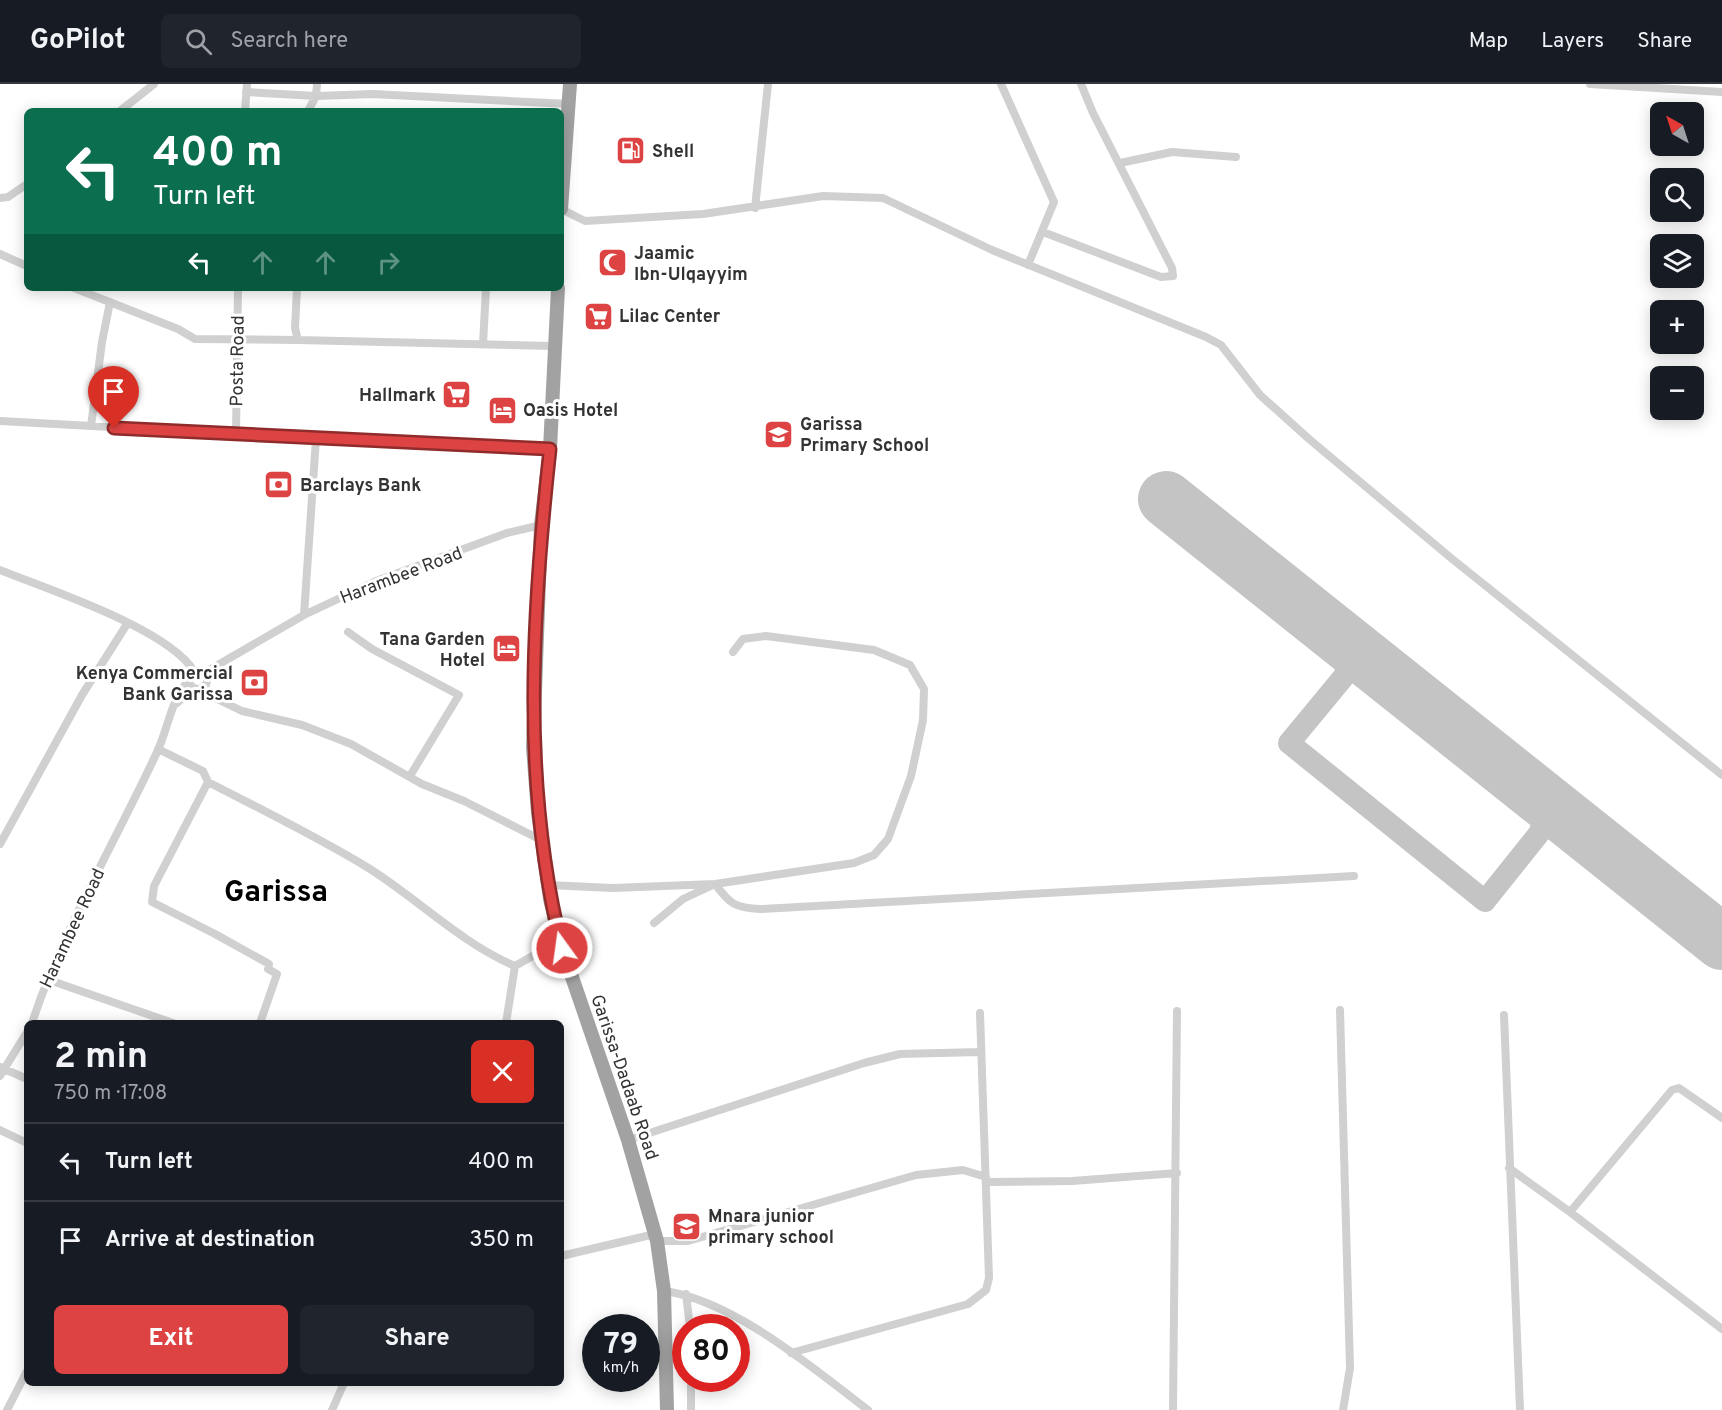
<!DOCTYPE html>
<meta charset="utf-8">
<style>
:root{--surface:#171b24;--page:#20242c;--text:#f1f3f6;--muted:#9ea1a6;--line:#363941;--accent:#dc4342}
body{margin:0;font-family:Overpass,sans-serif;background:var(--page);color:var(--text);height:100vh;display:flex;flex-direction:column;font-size:22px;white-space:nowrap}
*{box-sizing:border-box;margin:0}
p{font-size:20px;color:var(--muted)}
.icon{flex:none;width:33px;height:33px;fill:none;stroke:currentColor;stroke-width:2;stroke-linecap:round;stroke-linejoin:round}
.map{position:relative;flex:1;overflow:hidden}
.side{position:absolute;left:24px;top:936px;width:540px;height:366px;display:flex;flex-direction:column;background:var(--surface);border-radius:9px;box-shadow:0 3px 15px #0003}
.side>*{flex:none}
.hud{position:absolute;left:24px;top:24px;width:540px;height:183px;border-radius:9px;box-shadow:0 3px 15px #0003;background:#0b6e4f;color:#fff;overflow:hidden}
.needle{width:39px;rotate:321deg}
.tools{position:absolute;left:1650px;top:18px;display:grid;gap:12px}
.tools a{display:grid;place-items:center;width:54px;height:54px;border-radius:9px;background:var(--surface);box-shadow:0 3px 15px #0003;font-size:30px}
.speed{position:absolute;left:582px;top:1230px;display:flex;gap:12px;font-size:30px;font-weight:700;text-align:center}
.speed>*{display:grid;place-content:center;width:78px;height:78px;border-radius:50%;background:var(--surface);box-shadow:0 3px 15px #0003;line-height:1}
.speed small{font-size:15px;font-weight:400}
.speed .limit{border:9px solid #d22;background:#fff;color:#111}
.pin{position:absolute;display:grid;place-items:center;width:51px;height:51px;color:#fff;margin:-62px -26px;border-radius:50% 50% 50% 0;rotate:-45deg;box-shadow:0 0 6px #0007}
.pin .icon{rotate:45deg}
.me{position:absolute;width:66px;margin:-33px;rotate:346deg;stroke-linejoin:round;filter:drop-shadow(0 0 4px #0008)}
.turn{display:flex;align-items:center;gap:21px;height:126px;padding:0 30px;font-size:27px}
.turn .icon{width:78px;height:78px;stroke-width:2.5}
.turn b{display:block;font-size:42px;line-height:51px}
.lanes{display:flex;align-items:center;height:57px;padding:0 30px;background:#0003;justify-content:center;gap:30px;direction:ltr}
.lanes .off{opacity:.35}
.round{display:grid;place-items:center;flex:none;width:63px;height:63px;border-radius:9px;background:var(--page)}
.summary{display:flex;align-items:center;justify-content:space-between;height:102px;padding:0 30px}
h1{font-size:36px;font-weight:700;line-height:45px}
.cta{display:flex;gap:12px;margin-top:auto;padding:12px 30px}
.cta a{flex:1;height:69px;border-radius:9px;background:var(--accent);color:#fff;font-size:24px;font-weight:700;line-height:69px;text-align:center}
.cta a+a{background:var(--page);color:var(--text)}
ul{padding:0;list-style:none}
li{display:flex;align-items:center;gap:18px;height:78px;padding:0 30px;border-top:2px solid var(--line)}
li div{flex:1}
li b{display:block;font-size:22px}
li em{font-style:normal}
header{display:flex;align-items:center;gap:36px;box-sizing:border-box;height:84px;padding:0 30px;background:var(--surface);border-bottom:2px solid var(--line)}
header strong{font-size:28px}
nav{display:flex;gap:33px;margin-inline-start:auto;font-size:21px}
.search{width:420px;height:54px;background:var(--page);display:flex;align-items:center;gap:15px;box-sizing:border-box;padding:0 21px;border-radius:9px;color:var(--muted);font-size:22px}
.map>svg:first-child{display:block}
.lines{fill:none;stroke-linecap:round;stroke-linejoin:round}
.taxiway{stroke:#c4c4c4;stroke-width:22}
.runway{stroke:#c4c4c4;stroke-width:56}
.minor{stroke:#d0d0d0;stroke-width:8}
.trunk{stroke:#a2a2a2;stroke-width:14}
.route-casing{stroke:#8f2c2b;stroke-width:15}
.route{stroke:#dc4342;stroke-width:10}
.labels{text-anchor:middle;stroke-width:6;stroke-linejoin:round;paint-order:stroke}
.poi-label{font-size:18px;font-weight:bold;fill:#333;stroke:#fff;text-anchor:start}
.street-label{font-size:18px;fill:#333;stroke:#fff}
.town-label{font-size:30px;font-weight:bold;fill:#000;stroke:#fff}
</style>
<header>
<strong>GoPilot</strong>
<div class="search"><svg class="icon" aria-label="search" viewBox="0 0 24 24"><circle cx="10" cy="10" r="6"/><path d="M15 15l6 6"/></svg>Search here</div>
<nav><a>Map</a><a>Layers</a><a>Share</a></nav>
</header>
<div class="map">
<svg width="1722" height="1326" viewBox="0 0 1722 1326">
<rect width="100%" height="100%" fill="#fff"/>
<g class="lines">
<path class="taxiway" d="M 1344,571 L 1346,590 L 1289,659 L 1485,817 L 1541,747 L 1542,729"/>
<path class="runway" d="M 1166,415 L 1722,858"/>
<path class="minor" d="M 1001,0 L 1054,118 L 1028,181
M 1590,0 L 1722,8
M 246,8 L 316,12 L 373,10 L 569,20
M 120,27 L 154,0
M 245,27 L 247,0
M 308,27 L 316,12 L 317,0
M 1120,79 L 1172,68 L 1236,73
M 0,114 L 8,113 L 27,100
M 755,124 L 768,0
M 561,125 L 585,137 L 703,130 L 823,112 L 883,114 L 992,166 L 1206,253 L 1221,261 L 1260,311 L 1309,355 L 1451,474 L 1722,691
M 1043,148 L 1161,193 L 1173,192 L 1172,184 L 1093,29 L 1081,0
M 0,170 L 27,182
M 74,204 L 178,245 L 195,255 L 298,256
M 297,204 L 295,244 L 298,256 L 555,262
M 483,260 L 486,204
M 0,337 L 439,361 L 550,365
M 91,342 L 102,258 L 110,218
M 236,350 L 238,204
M 0,486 C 49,506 167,544 194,587
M 304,531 L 316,355
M 348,548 L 372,565 L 459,611 L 410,692
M189 596a9 9 0 1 1 18 0a9 9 0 1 1-18 0Z
M 204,589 L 304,531 L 376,497 L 507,449 L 541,441
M 204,602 L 215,614 L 242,627 L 302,641 L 351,660 L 422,700 L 464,717 L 541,756
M 177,619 L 194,604
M 158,665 L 203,687 L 208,698 C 262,726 318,753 370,785 C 419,816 461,859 515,882 L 536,870 L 562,864
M 208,698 L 154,802 L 152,818 L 215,850 L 269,880 L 268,885 L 277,890 L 260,939
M 0,760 L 82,611 L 127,540
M 548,801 L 613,804 L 715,800 L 854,779 L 874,771 L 888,755 L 911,692 L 923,636 L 924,605 L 910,581 L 874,566 L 766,552 L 743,555 L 733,568
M 654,839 L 683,815 L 715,800 C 730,820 735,824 760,825 L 1354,792
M 46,895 L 173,939
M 1340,926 L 1350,1284 L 1343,1326
M 1504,931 L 1520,1326
M 32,939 C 63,844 116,757 158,666 C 168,644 172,613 189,596
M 506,939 L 515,882
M 0,983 L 27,995
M 0,992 L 27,948
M 0,1046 L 27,1059
M 628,1056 L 864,979 L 900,970 L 980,968
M 1509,1084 L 1570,1128 L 1722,1245
M 986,1098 L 1072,1097 L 1177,1089
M 1570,1128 L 1672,1006 L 1679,1004 L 1722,1034
M 657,1157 L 688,1157 L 916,1091 L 963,1086 L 986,1093
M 561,1172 L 655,1150
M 664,1207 C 733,1216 813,1284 868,1326
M 686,1210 L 690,1244
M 791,1269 L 968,1220 L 986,1206 L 989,1194 L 980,929
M 691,1294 L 691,1326
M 7,1326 L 27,1287
M 332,1326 L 344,1299
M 1173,1326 L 1177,927"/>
<path class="trunk" d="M 561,125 L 570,0
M 558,204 L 550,365 L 541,441 L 533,663 L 538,729 L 550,815 L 562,864 L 628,1056 L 657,1157 L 664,1207 L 667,1326"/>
</g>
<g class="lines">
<defs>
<path id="route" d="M 114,344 L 550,365 C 532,530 521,701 562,864"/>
</defs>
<use href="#route" class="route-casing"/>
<use href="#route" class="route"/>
</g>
<defs>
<symbol id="fuel-square" viewBox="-11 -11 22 22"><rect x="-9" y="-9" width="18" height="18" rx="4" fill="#dc4342" stroke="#fff"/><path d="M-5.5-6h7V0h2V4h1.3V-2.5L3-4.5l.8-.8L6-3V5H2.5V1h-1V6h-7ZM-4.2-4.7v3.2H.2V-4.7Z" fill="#fff"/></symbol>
<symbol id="mosque-square" viewBox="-11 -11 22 22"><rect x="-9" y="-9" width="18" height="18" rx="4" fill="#dc4342" stroke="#fff"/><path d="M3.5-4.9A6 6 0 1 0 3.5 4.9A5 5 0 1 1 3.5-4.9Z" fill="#fff"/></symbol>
<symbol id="supermarket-square" viewBox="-11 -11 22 22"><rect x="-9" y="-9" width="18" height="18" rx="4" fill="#dc4342" stroke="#fff"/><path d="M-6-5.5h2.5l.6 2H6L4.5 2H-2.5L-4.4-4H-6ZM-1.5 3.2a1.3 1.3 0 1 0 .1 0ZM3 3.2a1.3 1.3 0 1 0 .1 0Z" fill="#fff"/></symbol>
<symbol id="hotel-square" viewBox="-11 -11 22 22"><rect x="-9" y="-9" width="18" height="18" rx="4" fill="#dc4342" stroke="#fff"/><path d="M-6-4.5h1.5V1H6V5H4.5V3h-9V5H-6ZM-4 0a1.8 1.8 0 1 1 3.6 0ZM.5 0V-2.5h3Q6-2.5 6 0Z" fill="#fff"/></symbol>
<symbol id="school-square" viewBox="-11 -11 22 22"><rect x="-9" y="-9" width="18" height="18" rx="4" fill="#dc4342" stroke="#fff"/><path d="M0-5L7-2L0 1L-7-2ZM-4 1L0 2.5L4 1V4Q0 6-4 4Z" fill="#fff"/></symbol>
<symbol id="bank-square" viewBox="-11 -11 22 22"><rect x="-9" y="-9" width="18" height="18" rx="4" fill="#dc4342" stroke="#fff"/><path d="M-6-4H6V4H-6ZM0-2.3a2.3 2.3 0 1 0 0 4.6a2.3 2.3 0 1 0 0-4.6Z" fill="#fff"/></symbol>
</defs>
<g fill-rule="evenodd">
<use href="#fuel-square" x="614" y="50" width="33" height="33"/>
<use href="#mosque-square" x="596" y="162" width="33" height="33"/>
<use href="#supermarket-square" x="582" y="216" width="33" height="33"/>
<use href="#supermarket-square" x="440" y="294" width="33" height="33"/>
<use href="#hotel-square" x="486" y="310" width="33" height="33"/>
<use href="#school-square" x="762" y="334" width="33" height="33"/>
<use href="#bank-square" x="262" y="384" width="33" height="33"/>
<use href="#hotel-square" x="490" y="548" width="33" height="33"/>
<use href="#bank-square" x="238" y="582" width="33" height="33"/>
<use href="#school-square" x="670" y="1126" width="33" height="33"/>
</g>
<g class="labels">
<g class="poi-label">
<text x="652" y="73">Shell</text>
<text x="634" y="175">Jaamic<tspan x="634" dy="21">Ibn-Ulqayyim</tspan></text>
<text x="619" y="238">Lilac Center</text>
<text x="436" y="317" text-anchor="end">Hallmark</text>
<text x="523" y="332">Oasis Hotel</text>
<text x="800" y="346">Garissa<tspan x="800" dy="21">Primary School</tspan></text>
<text x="300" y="407">Barclays Bank</text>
<text x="485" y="561" text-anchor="end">Tana Garden<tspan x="485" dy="21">Hotel</tspan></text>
<text x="233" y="595" text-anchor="end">Kenya Commercial<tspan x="233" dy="21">Bank Garissa</tspan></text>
<text x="708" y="1138">Mnara junior<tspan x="708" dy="21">primary school</tspan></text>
</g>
<g class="street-label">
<text transform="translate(237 277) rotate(-89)" y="6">Posta Road</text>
<text transform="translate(401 491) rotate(-21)" y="6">Harambee Road</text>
<text transform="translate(72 844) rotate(-65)" y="6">Harambee Road</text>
<text transform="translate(625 993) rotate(71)" y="6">Garissa-Dadaab Road</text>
</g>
<g class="town-label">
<text x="276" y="817">Garissa</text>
</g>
</g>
</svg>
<div class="tools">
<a><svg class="needle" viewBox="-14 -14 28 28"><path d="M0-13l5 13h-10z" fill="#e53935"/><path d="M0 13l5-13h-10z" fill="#9ea1a6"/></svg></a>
<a><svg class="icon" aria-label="search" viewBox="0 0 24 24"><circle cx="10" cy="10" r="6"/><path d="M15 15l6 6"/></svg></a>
<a><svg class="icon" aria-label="layers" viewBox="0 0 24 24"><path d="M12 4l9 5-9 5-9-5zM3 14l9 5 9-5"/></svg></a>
<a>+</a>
<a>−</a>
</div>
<div class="speed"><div>79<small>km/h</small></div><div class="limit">80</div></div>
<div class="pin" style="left:114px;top:344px;background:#d93025"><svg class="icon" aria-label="arrive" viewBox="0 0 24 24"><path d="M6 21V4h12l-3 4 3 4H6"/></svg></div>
<svg class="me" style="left:562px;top:864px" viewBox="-20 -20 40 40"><circle r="17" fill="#dc4342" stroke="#fff" stroke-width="3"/><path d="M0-11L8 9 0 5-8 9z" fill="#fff"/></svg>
<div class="hud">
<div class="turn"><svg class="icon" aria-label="left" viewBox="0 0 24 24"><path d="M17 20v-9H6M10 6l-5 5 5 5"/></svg><div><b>400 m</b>Turn left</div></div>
<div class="lanes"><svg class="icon" aria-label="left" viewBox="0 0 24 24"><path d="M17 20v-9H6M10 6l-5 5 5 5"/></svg><svg class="icon off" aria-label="ahead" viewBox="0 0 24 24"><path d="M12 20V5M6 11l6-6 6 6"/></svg><svg class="icon off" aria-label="ahead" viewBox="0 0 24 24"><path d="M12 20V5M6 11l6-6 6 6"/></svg><svg class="icon off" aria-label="right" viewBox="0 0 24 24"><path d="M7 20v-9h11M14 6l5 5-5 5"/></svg></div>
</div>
<section class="side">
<div class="summary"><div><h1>2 min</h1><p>750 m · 17:08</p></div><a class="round" style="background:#d93025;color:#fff"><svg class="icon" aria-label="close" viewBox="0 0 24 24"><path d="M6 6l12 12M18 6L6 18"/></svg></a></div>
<ul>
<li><svg class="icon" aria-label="left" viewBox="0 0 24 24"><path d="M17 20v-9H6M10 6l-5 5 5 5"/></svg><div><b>Turn left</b></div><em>400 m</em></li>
<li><svg class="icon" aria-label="arrive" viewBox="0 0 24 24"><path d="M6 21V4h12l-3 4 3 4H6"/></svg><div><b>Arrive at destination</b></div><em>350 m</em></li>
</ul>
<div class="cta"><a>Exit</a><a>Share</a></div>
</section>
</div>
